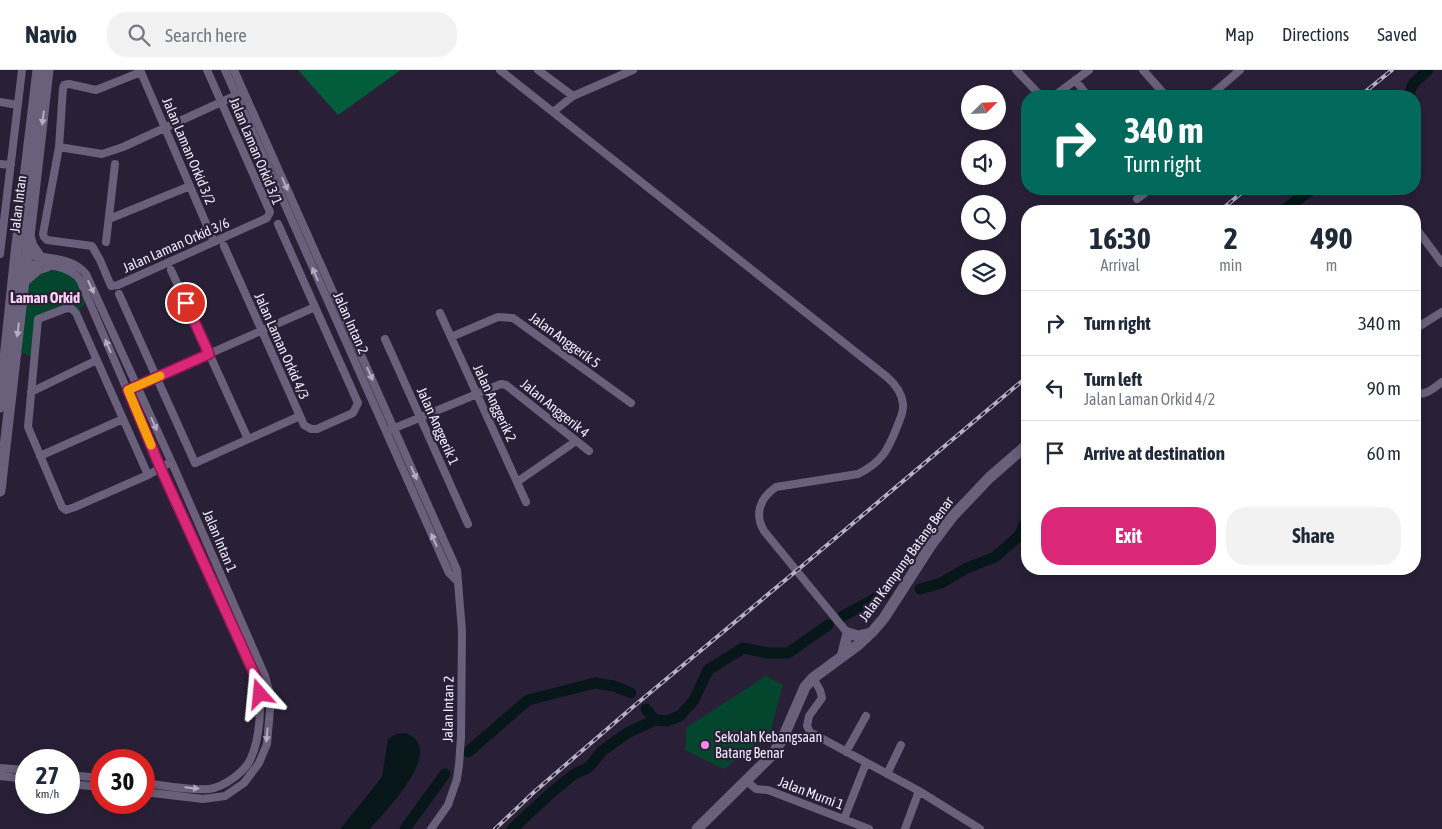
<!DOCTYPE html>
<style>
:root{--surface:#fff;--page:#f2f2f3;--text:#1f2937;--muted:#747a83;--line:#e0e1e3;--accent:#db2777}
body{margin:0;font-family:"Asap Condensed",sans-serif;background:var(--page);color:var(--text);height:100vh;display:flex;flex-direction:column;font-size:19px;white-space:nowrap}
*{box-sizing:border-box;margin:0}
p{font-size:16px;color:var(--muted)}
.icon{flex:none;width:28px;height:28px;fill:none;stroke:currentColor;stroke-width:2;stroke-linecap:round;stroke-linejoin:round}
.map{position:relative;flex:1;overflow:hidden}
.details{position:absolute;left:1021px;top:135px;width:400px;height:370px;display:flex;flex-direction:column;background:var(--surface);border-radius:20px;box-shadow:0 2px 12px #0003}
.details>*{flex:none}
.hud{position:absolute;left:1021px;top:20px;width:400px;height:105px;border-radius:20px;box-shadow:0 2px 12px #0003;background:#00695c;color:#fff;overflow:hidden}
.needle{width:32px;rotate:66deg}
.tools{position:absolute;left:961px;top:15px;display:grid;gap:10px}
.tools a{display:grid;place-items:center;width:45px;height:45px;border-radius:50%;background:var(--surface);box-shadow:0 2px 12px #0003;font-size:25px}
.speed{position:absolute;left:15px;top:679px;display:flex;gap:10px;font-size:25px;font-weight:700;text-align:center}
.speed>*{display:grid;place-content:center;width:65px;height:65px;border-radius:50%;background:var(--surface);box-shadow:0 2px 12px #0003;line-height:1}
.speed small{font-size:12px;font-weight:400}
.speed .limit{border:8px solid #d22;background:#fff;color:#111}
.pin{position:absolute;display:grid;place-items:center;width:42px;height:42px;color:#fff;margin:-21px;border:2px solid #fff;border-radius:50%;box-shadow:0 1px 5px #0007}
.me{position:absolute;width:55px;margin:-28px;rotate:342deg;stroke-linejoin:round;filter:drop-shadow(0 0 4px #0008)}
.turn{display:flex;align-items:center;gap:18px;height:105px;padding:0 20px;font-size:22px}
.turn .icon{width:65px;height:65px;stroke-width:2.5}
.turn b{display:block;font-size:35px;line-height:42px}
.eta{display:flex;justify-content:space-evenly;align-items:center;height:85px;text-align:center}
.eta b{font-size:30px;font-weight:700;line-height:35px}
.primary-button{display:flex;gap:10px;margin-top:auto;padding:10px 20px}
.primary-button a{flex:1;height:58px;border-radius:20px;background:var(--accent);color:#fff;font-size:20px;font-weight:700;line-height:58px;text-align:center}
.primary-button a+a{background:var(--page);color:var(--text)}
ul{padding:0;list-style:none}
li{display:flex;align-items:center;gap:15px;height:65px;padding:0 20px;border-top:1px solid var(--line)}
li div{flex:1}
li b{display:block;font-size:19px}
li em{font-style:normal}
header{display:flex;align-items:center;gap:30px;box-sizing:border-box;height:70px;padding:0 25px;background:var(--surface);border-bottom:1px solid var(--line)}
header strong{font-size:24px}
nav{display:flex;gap:28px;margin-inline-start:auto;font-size:18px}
.search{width:350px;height:45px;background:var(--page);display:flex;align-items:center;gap:12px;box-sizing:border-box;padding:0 18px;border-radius:20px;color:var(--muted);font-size:19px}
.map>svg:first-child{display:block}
.green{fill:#03462d}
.forest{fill:#025d3d}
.water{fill:#061619}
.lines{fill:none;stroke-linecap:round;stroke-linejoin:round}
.river{stroke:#061619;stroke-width:11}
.street{stroke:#6a607b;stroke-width:8}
.secondary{stroke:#6a607b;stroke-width:11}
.rail-casing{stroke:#b8b1c3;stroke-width:4}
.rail{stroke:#292037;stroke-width:2;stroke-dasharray:5.5;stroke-linecap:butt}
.oneway{fill:#b4acc1}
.route-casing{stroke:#8e194d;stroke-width:12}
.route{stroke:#db2777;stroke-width:9}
.slow{stroke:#f59e0b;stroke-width:9}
.poi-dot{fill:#f688ed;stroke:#292037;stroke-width:2}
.labels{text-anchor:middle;stroke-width:4.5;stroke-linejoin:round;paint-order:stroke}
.street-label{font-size:14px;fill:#f1ebfb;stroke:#292037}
.poi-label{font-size:14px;fill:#f1ebfb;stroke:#292037;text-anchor:start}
.neighbourhood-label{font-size:15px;font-weight:bold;fill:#f8d2f3;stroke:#292037}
</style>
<header>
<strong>Navio</strong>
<div class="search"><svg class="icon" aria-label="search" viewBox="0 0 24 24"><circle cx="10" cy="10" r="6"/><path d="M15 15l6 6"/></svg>Search here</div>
<nav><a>Map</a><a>Directions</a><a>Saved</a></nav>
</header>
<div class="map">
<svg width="1442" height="759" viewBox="0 0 1442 759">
<rect width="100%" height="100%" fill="#292037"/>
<path class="green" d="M 47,199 C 77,202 74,206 87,231 L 78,241 L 71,236 L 36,247 L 32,287 L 18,282 L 26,212 Z
M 766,606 L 783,615 L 770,663 L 724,699 L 685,680 L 687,657 Z"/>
<path class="forest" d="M 298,0 L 401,0 L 338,45 Z"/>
<path class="water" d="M 405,663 C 449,678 385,741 370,759 L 340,759 L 382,707 L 388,669 L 396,664 Z"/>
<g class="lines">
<path class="river" d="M 1408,26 L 1413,14 L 1428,0
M 1284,141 L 1288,137 L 1312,119
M 920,519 L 941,513 L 967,498 L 995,487 L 1020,465 L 1028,445
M 843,546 L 885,523
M 646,639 L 655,650
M 468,682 L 528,630 L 595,613 L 614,616 L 631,623
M 405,759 L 445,704
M 512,759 L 552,722 L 573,705 L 589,697 L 602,681 L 627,663 L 655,650 L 666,651 L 680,646 L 694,630 L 708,600 L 743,578 L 767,583 L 788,583 L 828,555"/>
<path class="street" d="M 140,0 L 214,172
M 225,0 L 449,503 L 458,512
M 234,0 L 457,500 L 462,561 L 461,667 L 459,695 L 457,709 L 448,735 L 431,759
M 500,0 L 887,307 C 895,314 902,322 903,334 C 904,342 900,349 897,357 C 888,380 882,392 858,404 L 776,417 C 760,428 754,444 764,461 L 850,566
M 538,0 L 573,26
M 1016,0 L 1038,23 L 1043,26
M 1143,0 L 1166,26
M 141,2 L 96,20 L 69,14 L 64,15 L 63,18 L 59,77 L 43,164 L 44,167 L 47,170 L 92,176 L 100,190 L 111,216 L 118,215 L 267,148 L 270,142 L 207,0
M 1075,10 L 1088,26
M 1054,26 L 1089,0
M 1210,26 L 1240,0
M 0,32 L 18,35
M 553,42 L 573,26 L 633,0
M 59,77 L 102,84 L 123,77 L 241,23
M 0,94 L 11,95
M 1137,129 L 1150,119
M 109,149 L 190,116
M 1415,157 L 1442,193
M 106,172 L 115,94
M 224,176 L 304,355 L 311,359 L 317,359 L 353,343 L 358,333 L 278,154
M 0,184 L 22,0
M 34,186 C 52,188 74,189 86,204 L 176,402 L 265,606 L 271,628 L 267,674 L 259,693 L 244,713 L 225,726 L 203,729 L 144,722
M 26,194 C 44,195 69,194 80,210 L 160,397 L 258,612 C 262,632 260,669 251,688 C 245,702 224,717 209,719 C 193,721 161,715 144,713
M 171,200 L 248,369
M 119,224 L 195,393 L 300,346
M 440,243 L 526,432
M 1415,259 L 1442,242
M 451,267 L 498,247 L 513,248 L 631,333
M 385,269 L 468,454
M 134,317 L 315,237
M 31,322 L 97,290
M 1415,323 C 1426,326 1434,318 1442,312
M 390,360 L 501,314 L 506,315 L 589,381
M 40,386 L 123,349
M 148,405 L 76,243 L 72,239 L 67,238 L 38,249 L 28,357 L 62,437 L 66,440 L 75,437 L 148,405 L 171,392
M 517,412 L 576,371
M 813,608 L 820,620 L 822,628 L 809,646 L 807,656 L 810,662 L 919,721 L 980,759
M 846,682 L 866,646
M 0,698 L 26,700
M 887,704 L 901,675
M 69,705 L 101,708
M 0,706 L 26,709
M 745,710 L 756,719 L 768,720 L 869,759
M 69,714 L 101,717
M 844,749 L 866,693
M 905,759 L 919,721"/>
<path class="secondary" d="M 30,169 L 32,176 L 39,186
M 24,211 L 38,199 L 47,196
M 0,337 L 16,183 L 38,0
M 0,421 L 48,0
M 842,587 L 848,563 L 858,566 L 871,563
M 697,759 L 771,686 L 782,670 L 805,617 L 813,608 L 858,575 L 873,561 L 884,548 L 931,475 L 953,446 L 989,408 L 1028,374"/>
<defs>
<path id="rail" d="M 1360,26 L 1392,0
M 1220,141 L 1246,119
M 495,759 L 534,722 L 634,636 L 801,497 L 1028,306"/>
</defs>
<use href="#rail" class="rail-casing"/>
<use href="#rail" class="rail"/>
</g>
<defs><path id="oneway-solid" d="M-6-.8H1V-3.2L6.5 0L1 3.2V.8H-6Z" transform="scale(1.25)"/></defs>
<g class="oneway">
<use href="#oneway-solid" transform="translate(43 48) rotate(97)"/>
<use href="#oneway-solid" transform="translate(285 114) rotate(66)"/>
<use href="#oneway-solid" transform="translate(315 204) rotate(-114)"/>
<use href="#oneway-solid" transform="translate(91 217) rotate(65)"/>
<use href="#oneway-solid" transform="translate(18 260) rotate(97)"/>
<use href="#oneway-solid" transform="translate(108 276) rotate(-113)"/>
<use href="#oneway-solid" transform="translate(370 304) rotate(66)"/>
<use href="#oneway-solid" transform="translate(154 354) rotate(66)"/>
<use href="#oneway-solid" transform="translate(414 403) rotate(66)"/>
<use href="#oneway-solid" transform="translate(434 470) rotate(-114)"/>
<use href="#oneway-solid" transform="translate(267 665) rotate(95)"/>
<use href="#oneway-solid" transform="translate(192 718) rotate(6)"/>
</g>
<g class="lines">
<defs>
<path id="route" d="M 186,233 L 209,284 L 128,320 L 160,397 L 258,612 L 260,624"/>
</defs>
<use href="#route" class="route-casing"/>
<use href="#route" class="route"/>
<path class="slow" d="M 151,375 L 128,320 L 160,306"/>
</g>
<circle class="poi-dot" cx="705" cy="675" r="5"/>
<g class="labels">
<g class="street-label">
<text transform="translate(189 81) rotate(67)" y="5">Jalan Laman Orkid 3/2</text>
<text transform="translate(256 81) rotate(67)" y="5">Jalan Laman Orkid 3/1</text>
<text transform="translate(18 134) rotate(-83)" y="5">Jalan Intan</text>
<text transform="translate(176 175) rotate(-24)" y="5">Jalan Laman Orkid 3/6</text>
<text transform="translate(351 253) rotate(66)" y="5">Jalan Intan 2</text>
<text transform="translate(565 270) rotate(36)" y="5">Jalan Anggerik 5</text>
<text transform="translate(282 276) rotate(66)" y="5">Jalan Laman Orkid 4/3</text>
<text transform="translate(495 333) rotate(65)" y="5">Jalan Anggerik 2</text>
<text transform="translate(555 338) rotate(39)" y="5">Jalan Anggerik 4</text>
<text transform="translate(438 356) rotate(66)" y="5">Jalan Anggerik 1</text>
<text transform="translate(220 471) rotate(67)" y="5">Jalan Intan 1</text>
<text transform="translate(906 489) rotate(-54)" y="5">Jalan Kampung Batang Benar</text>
<text transform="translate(448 639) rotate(-89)" y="5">Jalan Intan 2</text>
<text transform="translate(811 723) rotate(21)" y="5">Jalan Murni 1</text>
</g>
<g class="poi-label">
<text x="715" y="672">Sekolah Kebangsaan<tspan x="715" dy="16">Batang Benar</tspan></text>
</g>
<g class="neighbourhood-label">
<text x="45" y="233">Laman Orkid</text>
</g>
</g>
</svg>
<div class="tools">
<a><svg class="needle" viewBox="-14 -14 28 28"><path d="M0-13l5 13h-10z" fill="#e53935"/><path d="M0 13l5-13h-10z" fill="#747a83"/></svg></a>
<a><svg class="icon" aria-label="sound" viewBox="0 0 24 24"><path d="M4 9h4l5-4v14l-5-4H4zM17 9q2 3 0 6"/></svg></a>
<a><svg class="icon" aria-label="search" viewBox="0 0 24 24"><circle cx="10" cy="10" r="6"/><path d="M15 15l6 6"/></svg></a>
<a><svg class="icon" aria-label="layers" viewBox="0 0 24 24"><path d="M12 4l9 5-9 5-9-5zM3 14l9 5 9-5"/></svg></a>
</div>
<div class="speed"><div>27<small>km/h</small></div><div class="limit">30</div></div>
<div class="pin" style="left:186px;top:233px;background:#d93025"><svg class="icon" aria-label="arrive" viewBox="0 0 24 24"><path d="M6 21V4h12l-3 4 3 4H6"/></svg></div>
<svg class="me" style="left:260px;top:624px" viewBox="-20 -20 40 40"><path d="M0-17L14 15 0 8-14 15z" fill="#db2777" stroke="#fff" stroke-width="4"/></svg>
<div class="hud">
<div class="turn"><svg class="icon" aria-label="right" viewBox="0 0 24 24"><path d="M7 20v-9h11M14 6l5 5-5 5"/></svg><div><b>340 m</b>Turn right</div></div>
</div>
<section class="details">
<div class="eta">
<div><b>16:30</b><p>Arrival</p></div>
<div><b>2</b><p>min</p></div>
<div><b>490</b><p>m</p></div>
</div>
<ul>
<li><svg class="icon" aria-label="right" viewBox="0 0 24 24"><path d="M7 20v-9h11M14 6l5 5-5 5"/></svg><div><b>Turn right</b></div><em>340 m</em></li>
<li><svg class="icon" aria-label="left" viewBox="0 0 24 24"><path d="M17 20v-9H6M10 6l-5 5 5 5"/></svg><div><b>Turn left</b><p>Jalan Laman Orkid 4/2</p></div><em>90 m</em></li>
<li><svg class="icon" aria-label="arrive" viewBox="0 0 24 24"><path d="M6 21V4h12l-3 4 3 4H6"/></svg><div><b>Arrive at destination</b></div><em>60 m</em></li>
</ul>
<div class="primary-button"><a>Exit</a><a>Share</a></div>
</section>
</div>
